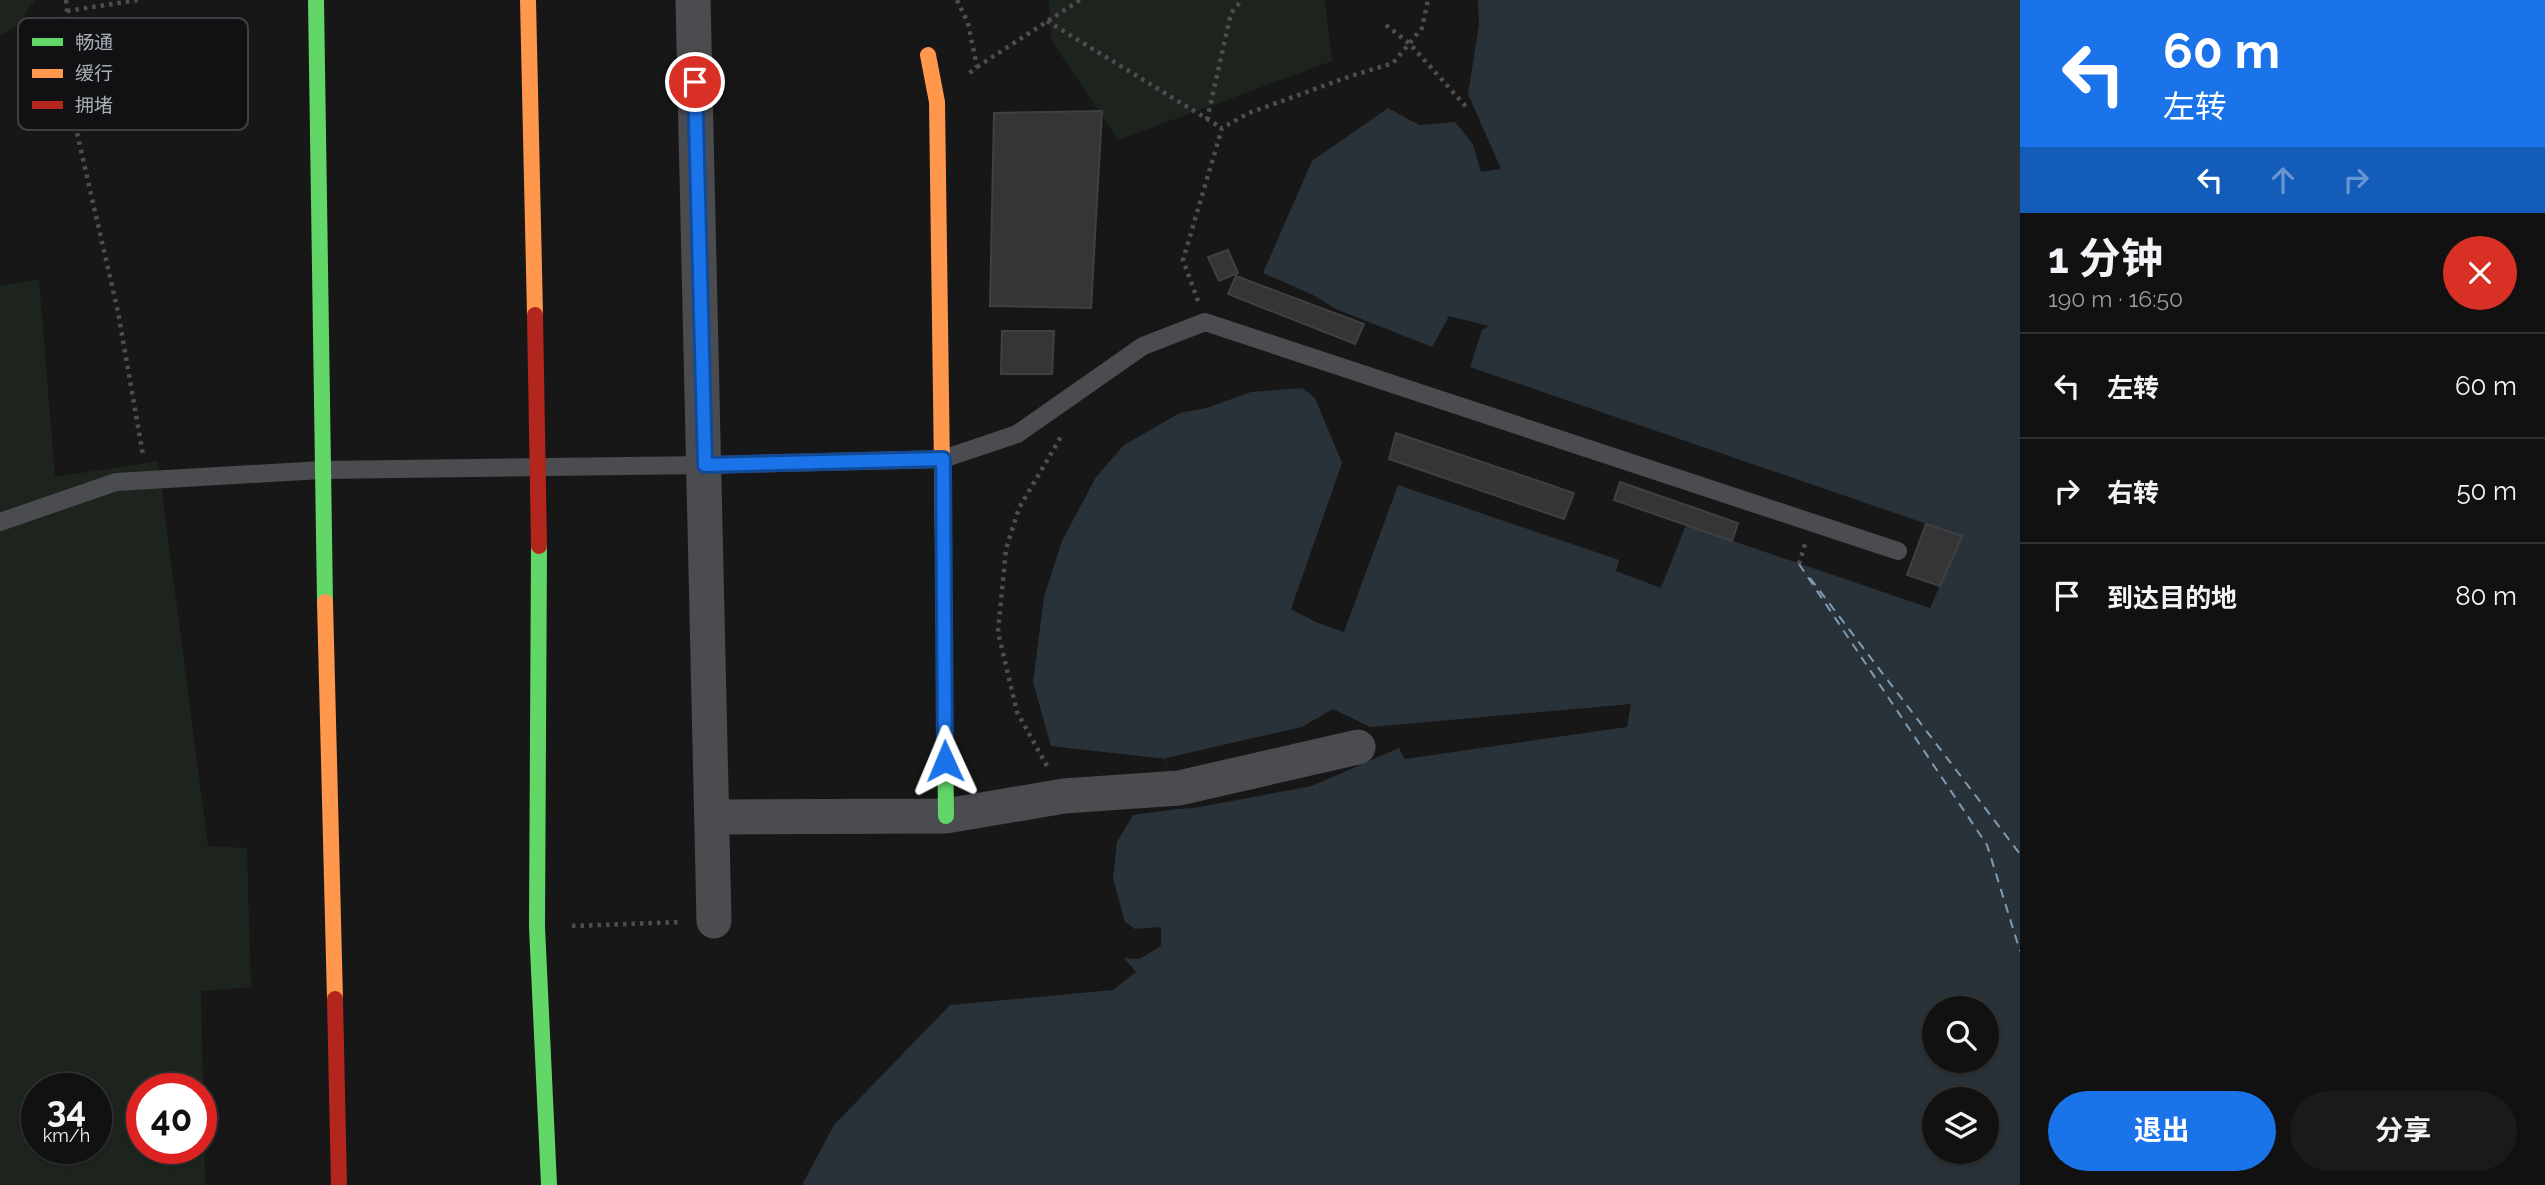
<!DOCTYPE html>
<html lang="zh">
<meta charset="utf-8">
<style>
:root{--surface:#111;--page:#1a1a1a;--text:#f1f3f6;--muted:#9c9d9f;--line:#303131;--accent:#1a73e8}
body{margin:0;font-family:Raleway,"Noto Sans SC",sans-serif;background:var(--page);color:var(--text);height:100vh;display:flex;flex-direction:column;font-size:26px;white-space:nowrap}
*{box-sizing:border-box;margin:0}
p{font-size:23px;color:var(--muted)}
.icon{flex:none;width:38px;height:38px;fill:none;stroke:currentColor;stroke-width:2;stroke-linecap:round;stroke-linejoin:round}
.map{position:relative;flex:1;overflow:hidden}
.panel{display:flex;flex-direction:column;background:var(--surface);width:525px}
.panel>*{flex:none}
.guide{background:#1a73e8;color:#fff;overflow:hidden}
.buttons{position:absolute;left:1922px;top:996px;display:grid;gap:14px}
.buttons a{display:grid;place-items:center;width:77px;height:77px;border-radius:50%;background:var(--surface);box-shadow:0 2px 5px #0004,0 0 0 2px var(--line);font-size:35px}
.speed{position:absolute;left:21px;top:1073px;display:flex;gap:14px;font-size:35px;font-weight:700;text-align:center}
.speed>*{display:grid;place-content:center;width:91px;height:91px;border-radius:50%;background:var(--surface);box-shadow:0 2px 5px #0004,0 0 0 2px var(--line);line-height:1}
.speed small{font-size:18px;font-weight:400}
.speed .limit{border:10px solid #d22;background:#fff;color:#111}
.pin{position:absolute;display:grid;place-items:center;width:60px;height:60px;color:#fff;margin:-30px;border:4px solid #fff;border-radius:50%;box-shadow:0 2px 7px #0007}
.me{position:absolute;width:77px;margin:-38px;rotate:359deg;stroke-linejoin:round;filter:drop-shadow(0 0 5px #0008)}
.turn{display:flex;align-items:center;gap:24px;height:147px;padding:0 28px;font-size:32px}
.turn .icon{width:91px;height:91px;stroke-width:2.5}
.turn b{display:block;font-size:49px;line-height:60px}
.lanes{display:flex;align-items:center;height:66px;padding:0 28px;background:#0003;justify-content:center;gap:35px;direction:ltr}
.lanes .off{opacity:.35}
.round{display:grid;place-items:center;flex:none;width:74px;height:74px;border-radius:37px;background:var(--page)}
.head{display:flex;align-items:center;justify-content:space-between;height:119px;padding:0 28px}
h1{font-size:42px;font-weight:700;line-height:52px}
.action{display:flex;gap:14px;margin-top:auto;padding:14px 28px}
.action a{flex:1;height:80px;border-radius:42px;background:var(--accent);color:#fff;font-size:28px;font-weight:700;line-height:80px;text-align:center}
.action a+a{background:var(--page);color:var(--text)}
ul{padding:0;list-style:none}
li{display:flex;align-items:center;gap:21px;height:105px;padding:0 28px;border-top:2px solid var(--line)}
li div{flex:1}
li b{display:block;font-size:26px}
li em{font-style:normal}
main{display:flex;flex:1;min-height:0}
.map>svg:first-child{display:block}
.green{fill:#1d241e;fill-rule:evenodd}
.water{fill:#2a3239;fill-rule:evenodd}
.pier{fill:#171717}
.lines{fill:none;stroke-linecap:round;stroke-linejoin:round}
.ferry{stroke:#7f9bb3;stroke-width:2;stroke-dasharray:9 7;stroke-linecap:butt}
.building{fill:#353536;stroke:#3f4043;stroke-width:2}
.path{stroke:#4d4e52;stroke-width:4.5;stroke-dasharray:3.5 5;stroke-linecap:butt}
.lane{stroke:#4b4c50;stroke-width:18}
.street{stroke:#4b4c50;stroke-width:35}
.fast{stroke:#63d668;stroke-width:16}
.slow{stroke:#ff974d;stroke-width:16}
.jam{stroke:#b3261e;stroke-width:16}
.route-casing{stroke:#114b97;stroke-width:18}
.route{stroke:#1a73e8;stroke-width:12}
.key{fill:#111113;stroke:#3e4045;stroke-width:2}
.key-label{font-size:19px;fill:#a8adb8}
</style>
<main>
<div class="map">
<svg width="2020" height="1185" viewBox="0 0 2020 1185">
<rect width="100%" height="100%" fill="#171717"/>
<path class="green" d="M 0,0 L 35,0 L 17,26 L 0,35 Z
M 1049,0 L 1325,0 L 1332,61 L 1118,140 L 1051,40 Z
M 39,279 L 55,477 L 158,461 L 208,846 L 247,848 L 251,987 L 201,991 L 205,1185 L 0,1185 L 0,286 ZM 37,1088 L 96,1088 L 96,1148 L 37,1148 ZM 142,1088 L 201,1088 L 201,1148 L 142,1148 Z"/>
<path class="water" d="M 1478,0 L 2020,0 L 2020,1185 L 802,1185 L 834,1125 L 950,1005 L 1113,990 L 1136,972 L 1124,958 L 1139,959 L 1161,946 L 1161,927 L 1135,929 L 1125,922 L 1113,878 L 1117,842 L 1133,815 L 1177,809 L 1166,759 L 1051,746 L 1033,682 L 1044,597 L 1062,541 L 1096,477 L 1124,445 L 1180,413 L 1207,408 L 1251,392 L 1302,388 L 1336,309 L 1313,295 L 1263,273 L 1312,161 L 1388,108 L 1419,125 L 1455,122 L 1473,144 L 1481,172 L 1501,169 L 1468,94 L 1479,25 ZM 1934,1008 L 1986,1008 L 1986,1060 L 1934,1060 ZM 1934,1099 L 1986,1099 L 1986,1152 L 1934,1152 Z"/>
<path class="pier" d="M 1336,309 L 1432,347 L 1449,316 L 1489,326 L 1482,330 L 1470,367 L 1962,536 L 1930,608 L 1686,525 L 1661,588 L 1616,571 L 1619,560 L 1398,485 L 1344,632 L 1316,622 L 1291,609 L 1342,463 L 1315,398 L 1302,388 Z
M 1631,704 L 1627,727 L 1405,759 L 1399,748 L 1312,786 L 1194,808 L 1177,809 L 1166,758 L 1302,727 L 1333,709 L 1370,727 Z"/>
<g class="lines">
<path class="ferry" d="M 1799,564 L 1987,845 L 2020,951
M 1810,578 L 2020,854"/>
</g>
<path class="building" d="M 1102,111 L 1091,308 L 990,306 L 994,113 Z
M 1228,250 L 1238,273 L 1219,281 L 1208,257 Z
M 1236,276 L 1364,324 L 1355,344 L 1228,294 Z
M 1002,331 L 1054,331 L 1052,374 L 1001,374 Z
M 1396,433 L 1574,493 L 1564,519 L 1389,459 Z
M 1620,482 L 1738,523 L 1732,541 L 1614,500 Z
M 1926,524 L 1962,536 L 1940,586 L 1907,575 Z"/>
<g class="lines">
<path class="path" d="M 66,0 L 67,11 L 59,54 L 118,312 L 143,455
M 957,0 L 968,23 L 977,67 L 966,76
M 67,11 L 138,0
M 1047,21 L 1222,128
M 1386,25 L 1410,44 L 1469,110
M 977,67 L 1080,0
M 1207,120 L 1231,13 L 1242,0
M 1198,301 L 1183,260 L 1222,128 L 1249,113 L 1348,77 L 1393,63 L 1422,28 L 1428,0
M 1799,564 L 1805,544
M 1047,766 L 1017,712 L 998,632 L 1006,549 L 1019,508 L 1062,435
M 572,926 L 682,922"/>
<path class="lane" d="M 0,522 L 116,482 L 322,470 L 705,465 L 943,459 L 1017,434 L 1143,346 L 1205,322 L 1898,551"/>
<path class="street" d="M 693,0 L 714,921
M 712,817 L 946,816 L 1064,796 L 1179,788 L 1358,747"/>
<path class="fast" d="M 316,0 L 325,602
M 943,542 L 946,816
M 539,546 L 537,927 L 549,1185"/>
<path class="slow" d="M 528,0 L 535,315
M 928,55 L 937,102 L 943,542
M 325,602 L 335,999"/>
<path class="jam" d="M 535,315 L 539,546
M 335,999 L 339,1185"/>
</g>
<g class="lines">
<defs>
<path id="route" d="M 695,82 L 705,465 L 943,459 L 945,761"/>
</defs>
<use href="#route" class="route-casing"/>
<use href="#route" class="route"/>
</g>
<rect x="18" y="18" width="230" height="112" rx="10" class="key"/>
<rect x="32" y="38" width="31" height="8" fill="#63d668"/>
<rect x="32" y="69" width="31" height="9" fill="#ff974d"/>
<rect x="32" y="101" width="31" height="8" fill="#b3261e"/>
<g class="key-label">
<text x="75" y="49">畅通</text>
<text x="75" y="80">缓行</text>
<text x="75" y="112">拥堵</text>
</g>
</svg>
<div class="buttons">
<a><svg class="icon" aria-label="search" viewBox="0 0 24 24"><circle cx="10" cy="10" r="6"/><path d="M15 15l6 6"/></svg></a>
<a><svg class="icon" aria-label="layers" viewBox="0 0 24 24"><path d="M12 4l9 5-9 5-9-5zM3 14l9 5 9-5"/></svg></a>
</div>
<div class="speed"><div>34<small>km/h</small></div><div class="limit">40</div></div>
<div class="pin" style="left:695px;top:82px;background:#d93025"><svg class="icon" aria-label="arrive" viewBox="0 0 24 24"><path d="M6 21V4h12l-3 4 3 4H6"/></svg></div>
<svg class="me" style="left:945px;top:761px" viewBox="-20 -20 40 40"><path d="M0-17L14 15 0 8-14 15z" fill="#1a73e8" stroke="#fff" stroke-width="4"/></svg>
</div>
<section class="panel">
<div class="guide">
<div class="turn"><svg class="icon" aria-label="left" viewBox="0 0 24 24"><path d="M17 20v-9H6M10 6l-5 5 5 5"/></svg><div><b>60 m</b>左转</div></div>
<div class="lanes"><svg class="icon" aria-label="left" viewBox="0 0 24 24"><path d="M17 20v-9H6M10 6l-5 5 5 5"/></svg><svg class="icon off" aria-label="ahead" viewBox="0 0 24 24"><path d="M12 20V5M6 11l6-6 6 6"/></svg><svg class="icon off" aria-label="right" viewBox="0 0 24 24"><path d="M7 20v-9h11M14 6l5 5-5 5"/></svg></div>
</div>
<div class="head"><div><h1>1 分钟</h1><p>190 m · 16:50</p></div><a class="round" style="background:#d93025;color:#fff"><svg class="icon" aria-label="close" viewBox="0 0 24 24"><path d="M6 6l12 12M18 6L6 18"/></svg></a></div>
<ul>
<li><svg class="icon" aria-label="left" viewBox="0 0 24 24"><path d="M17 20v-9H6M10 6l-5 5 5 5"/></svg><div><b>左转</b></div><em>60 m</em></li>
<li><svg class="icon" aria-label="right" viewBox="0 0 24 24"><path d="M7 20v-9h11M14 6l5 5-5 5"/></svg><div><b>右转</b></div><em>50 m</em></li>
<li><svg class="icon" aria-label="arrive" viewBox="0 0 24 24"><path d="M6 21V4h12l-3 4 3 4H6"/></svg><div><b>到达目的地</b></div><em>80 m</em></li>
</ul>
<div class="action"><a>退出</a><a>分享</a></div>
</section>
</main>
